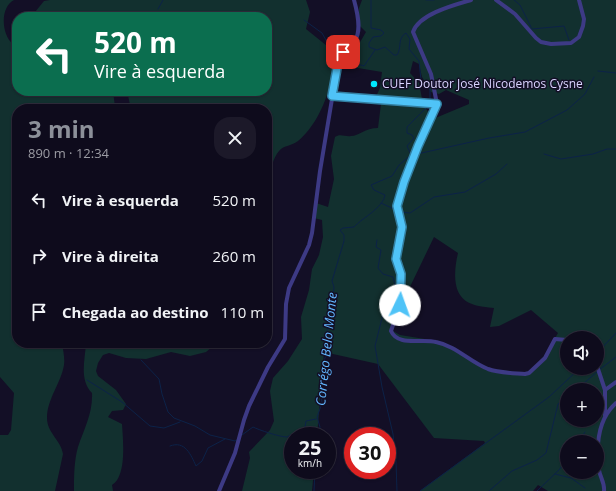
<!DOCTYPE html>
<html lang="pt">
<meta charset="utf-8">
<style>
:root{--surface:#0e0b1c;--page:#1c1929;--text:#f1f3f6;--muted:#9b9ba3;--line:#2e2b3b;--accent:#8c9099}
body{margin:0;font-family:"Open Sans",sans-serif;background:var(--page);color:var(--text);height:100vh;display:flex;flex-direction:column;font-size:15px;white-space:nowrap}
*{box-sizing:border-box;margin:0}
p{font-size:13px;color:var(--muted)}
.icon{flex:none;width:22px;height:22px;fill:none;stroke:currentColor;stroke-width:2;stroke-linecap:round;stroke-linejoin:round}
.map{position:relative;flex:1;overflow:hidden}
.panel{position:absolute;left:12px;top:104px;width:260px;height:244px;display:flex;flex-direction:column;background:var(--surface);border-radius:16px;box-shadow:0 1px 3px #0004,0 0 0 1px var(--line)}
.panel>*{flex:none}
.top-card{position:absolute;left:12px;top:12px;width:260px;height:84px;border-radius:16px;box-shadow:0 1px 3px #0004,0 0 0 1px var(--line);background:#0b6e4f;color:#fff;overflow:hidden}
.fabs{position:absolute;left:560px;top:331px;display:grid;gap:8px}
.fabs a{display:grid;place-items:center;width:44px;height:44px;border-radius:50%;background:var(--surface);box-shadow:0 1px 3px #0004,0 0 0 1px var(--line);font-size:20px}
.speed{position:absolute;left:284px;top:427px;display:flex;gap:8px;font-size:20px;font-weight:700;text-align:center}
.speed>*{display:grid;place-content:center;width:52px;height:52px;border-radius:50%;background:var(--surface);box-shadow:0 1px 3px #0004,0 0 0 1px var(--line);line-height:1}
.speed small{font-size:10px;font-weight:400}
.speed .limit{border:6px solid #d22;background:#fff;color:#111}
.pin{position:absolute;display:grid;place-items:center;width:34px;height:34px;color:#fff;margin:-17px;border-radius:8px;box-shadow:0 2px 6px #0006}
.me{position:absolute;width:44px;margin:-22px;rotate:3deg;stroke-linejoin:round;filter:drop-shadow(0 0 3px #0008)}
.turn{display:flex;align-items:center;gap:14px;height:84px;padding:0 16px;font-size:18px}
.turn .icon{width:52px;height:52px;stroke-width:2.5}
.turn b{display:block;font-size:28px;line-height:34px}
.round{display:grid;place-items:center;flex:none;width:42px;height:42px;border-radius:16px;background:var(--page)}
.head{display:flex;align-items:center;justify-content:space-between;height:68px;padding:0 16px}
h1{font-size:24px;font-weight:700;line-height:30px;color:var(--accent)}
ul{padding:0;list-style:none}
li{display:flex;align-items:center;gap:12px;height:56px;padding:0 16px}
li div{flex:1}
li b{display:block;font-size:15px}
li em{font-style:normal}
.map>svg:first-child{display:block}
.green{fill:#12302f;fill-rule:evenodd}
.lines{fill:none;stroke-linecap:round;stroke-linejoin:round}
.stream{stroke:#0c2248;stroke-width:1}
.minor{stroke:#3d3a85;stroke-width:4}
.route-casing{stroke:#337fa1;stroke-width:10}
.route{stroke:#4fc3f7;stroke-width:7}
.poi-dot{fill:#00e5ff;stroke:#130f26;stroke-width:1.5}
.labels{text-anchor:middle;stroke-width:3;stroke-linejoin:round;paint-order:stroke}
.poi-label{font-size:12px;fill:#d9d4ff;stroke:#130f26;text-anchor:start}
.water-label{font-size:13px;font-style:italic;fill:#62b6ff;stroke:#130f26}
</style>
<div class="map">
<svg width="616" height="491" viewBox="0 0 616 491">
<rect width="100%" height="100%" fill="#130f26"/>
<path class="green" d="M 0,0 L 14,0 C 0,7 1,34 13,44 L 17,35 L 17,91 L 113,91 L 115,107 L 115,109 L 17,109 L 17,343 L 62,343 C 63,350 65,358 64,365 C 61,383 47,399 47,418 C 47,433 61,440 63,454 L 55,491 L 0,491 L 0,435 L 8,435 L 11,430 L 14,393 L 0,377 Z
M 50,0 L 306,0 L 310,12 L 306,29 L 332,50 C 337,79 321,122 298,141 C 292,146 284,145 279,151 C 273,158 271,170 267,179 L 267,109 L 131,109 L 127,91 L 267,91 L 267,17 L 31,17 L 44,1 Z
M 362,0 L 616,0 L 616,491 L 548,491 L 538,485 L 533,491 L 420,491 L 485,443 L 484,441 L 434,438 L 378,364 L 324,352 L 317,436 L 293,436 L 293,470 L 314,470 L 312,491 L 242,491 L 250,458 L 249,452 L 270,430 L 274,421 L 270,391 L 273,378 L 288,361 L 302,339 L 301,317 L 309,290 L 312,269 L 319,255 L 323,237 L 322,220 L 314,218 L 316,203 L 328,207 L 334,179 L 331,156 L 335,137 C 340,133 345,137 351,136 C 359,136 365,128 378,128 L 381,104 L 373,103 L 380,88 L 382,72 L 346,66 L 366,32 L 359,25 L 359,8 ZM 413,61 L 419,64 L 422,77 L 431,92 L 439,94 L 446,90 L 469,100 L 469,104 L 433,119 L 423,104 L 419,83 L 410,73 ZM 434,237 L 458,253 C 454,270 451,297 472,304 C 479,307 487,307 494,308 L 490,327 L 499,326 L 531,310 L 558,333 L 545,355 L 528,374 L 487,368 L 442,344 L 431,340 L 400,335 L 393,331 L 394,320 ZM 567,338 L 597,338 L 597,368 L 567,368 ZM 567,390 L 597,390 L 597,420 L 567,420 ZM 567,442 L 597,442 L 597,472 L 567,472 Z
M 86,343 L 217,343 L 206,352 L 190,356 L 171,352 L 146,359 L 126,358 L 109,353 L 103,355 L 98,363 L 96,371 L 98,376 L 116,390 L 126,404 L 123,410 L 112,411 L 108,417 L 122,424 C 123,440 127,476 112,485 L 113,491 L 74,491 C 74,477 74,461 78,447 C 84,429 93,413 92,393 C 79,380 85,360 86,343 Z"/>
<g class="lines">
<path class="stream" d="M 371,0 L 371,28 L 381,30 L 384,33 L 381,36 L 373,37 L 369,43 L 369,47 L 377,50 L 385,47 L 394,55 L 397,55 C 402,48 397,38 406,33 L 410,39 L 409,49 L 419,61 L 421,80 L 430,87 L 430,102
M 426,0 L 434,0
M 514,0 L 520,5 L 532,29 L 564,26 L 569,40
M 158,9 L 163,0
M 304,20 L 322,33 L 331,49 L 340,57
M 342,59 L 348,64 L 352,62 L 364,66 L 375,50
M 598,71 L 616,73
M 417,154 L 489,138 L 525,132 L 567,110 L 585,94 L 594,77
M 544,154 L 561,159 L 593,154 L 607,149 L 616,149
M 411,155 L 407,146 L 414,138 L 412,135 L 407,133 L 407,127 L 429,105
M 381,203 L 396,210
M 401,212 L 410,213 L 434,197 L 465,192 L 496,174 L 507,164
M 377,240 L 376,247 L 381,250 L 378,268 L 383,274 L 393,277 L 398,298 L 396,303 L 388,308 L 383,314 L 375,346 L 382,387 L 393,434 L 396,462 L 397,491
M 597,353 L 616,333
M 141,360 L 159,379 L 162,394 L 168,412 L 174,418 L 195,426 L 210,435 L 235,441 L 237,440
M 599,370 L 616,357
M 87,380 L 122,402 L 150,426 L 164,428 L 180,422
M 576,390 L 597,372
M 242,435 L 253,427 C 259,430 280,437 287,437 L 305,427 L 306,421 L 316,419
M 318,436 L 320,427 L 317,417 L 322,403 L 320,387 L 326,376 L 323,364 L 327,352 L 327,331 L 332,307 L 334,287 L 332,281 L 344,241 L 344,235 L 340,230 L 343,228 L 354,227 C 362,218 383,208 385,195 L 374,190 L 371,185 L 392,176 L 399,165 L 411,155
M 578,442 L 585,432
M 170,446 C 185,440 191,455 196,466 L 202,461 L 208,448 L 225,439
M 555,474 L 571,478 L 585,488
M 314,491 L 315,470
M 420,491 L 549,397 L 580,368
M 489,491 L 512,471 L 537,460 L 546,453 L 558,404 L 567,396
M 537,491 L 559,470 L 567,459"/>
<path class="minor" d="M 471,0 C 454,5 419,14 413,32 L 431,74 L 437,104 L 418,146 L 404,181 L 397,206 L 402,224 L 396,261 L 401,274 L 402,298 L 391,331 C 398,347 422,338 436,342 C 456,346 470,362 488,369 C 499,373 513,373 525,374 L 529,373 L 545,358 L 555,339 L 567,340
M 496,0 L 515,14 L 536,38 L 541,42 L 551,44 L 571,43 L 579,37 L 583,26 L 584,19 L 579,0
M 332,96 L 437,104
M 597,366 L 605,390 L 605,416
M 605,390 L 616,382
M 219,491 L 235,453 L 244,420 L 249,406 L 268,367 L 285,339 L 286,304 L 289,288 L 309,245 L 312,233 L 320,171 L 338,63 C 341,52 349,49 355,40 C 362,30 357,11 354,0
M 604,491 C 605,483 600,477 599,470 C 596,447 597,420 616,403"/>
</g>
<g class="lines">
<defs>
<path id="route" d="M 343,52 L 338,63 L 332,96 L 437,104 L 418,146 L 404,182 L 397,206 L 402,227 L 396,259 L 401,274 L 400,305"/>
</defs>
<use href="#route" class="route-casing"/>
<use href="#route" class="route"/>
</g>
<circle class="poi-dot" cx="374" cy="84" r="4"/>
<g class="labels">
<g class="poi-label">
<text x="382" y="88">CUEF Doutor José Nicodemos Cysne</text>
</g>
<g class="water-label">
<text transform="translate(326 349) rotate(-84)" y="5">Corrégo Belo Monte</text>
</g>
</g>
</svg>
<div class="fabs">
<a><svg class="icon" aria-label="sound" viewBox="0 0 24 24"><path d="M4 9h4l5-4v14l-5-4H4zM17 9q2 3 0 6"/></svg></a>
<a>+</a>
<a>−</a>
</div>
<div class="speed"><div>25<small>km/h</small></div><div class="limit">30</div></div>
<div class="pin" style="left:343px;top:52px;background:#d93025"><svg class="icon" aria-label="arrive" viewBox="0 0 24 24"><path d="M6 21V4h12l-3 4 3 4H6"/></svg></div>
<svg class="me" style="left:400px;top:305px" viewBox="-20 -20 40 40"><circle r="19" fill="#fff"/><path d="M0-13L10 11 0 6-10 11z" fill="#4fc3f7"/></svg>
<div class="top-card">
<div class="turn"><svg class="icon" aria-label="left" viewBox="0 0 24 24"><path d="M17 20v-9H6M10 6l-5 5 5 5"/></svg><div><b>520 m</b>Vire à esquerda</div></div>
</div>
<section class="panel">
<div class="head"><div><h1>3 min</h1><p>890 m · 12:34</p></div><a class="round"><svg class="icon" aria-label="close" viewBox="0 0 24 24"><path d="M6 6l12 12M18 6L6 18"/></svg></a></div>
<ul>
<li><svg class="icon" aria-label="left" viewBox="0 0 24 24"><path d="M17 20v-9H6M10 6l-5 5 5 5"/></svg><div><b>Vire à esquerda</b></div><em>520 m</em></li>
<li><svg class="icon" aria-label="right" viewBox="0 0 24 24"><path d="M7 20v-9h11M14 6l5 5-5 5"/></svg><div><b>Vire à direita</b></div><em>260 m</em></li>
<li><svg class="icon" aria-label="arrive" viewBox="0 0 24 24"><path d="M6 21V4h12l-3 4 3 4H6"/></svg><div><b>Chegada ao destino</b></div><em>110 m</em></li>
</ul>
</section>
</div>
